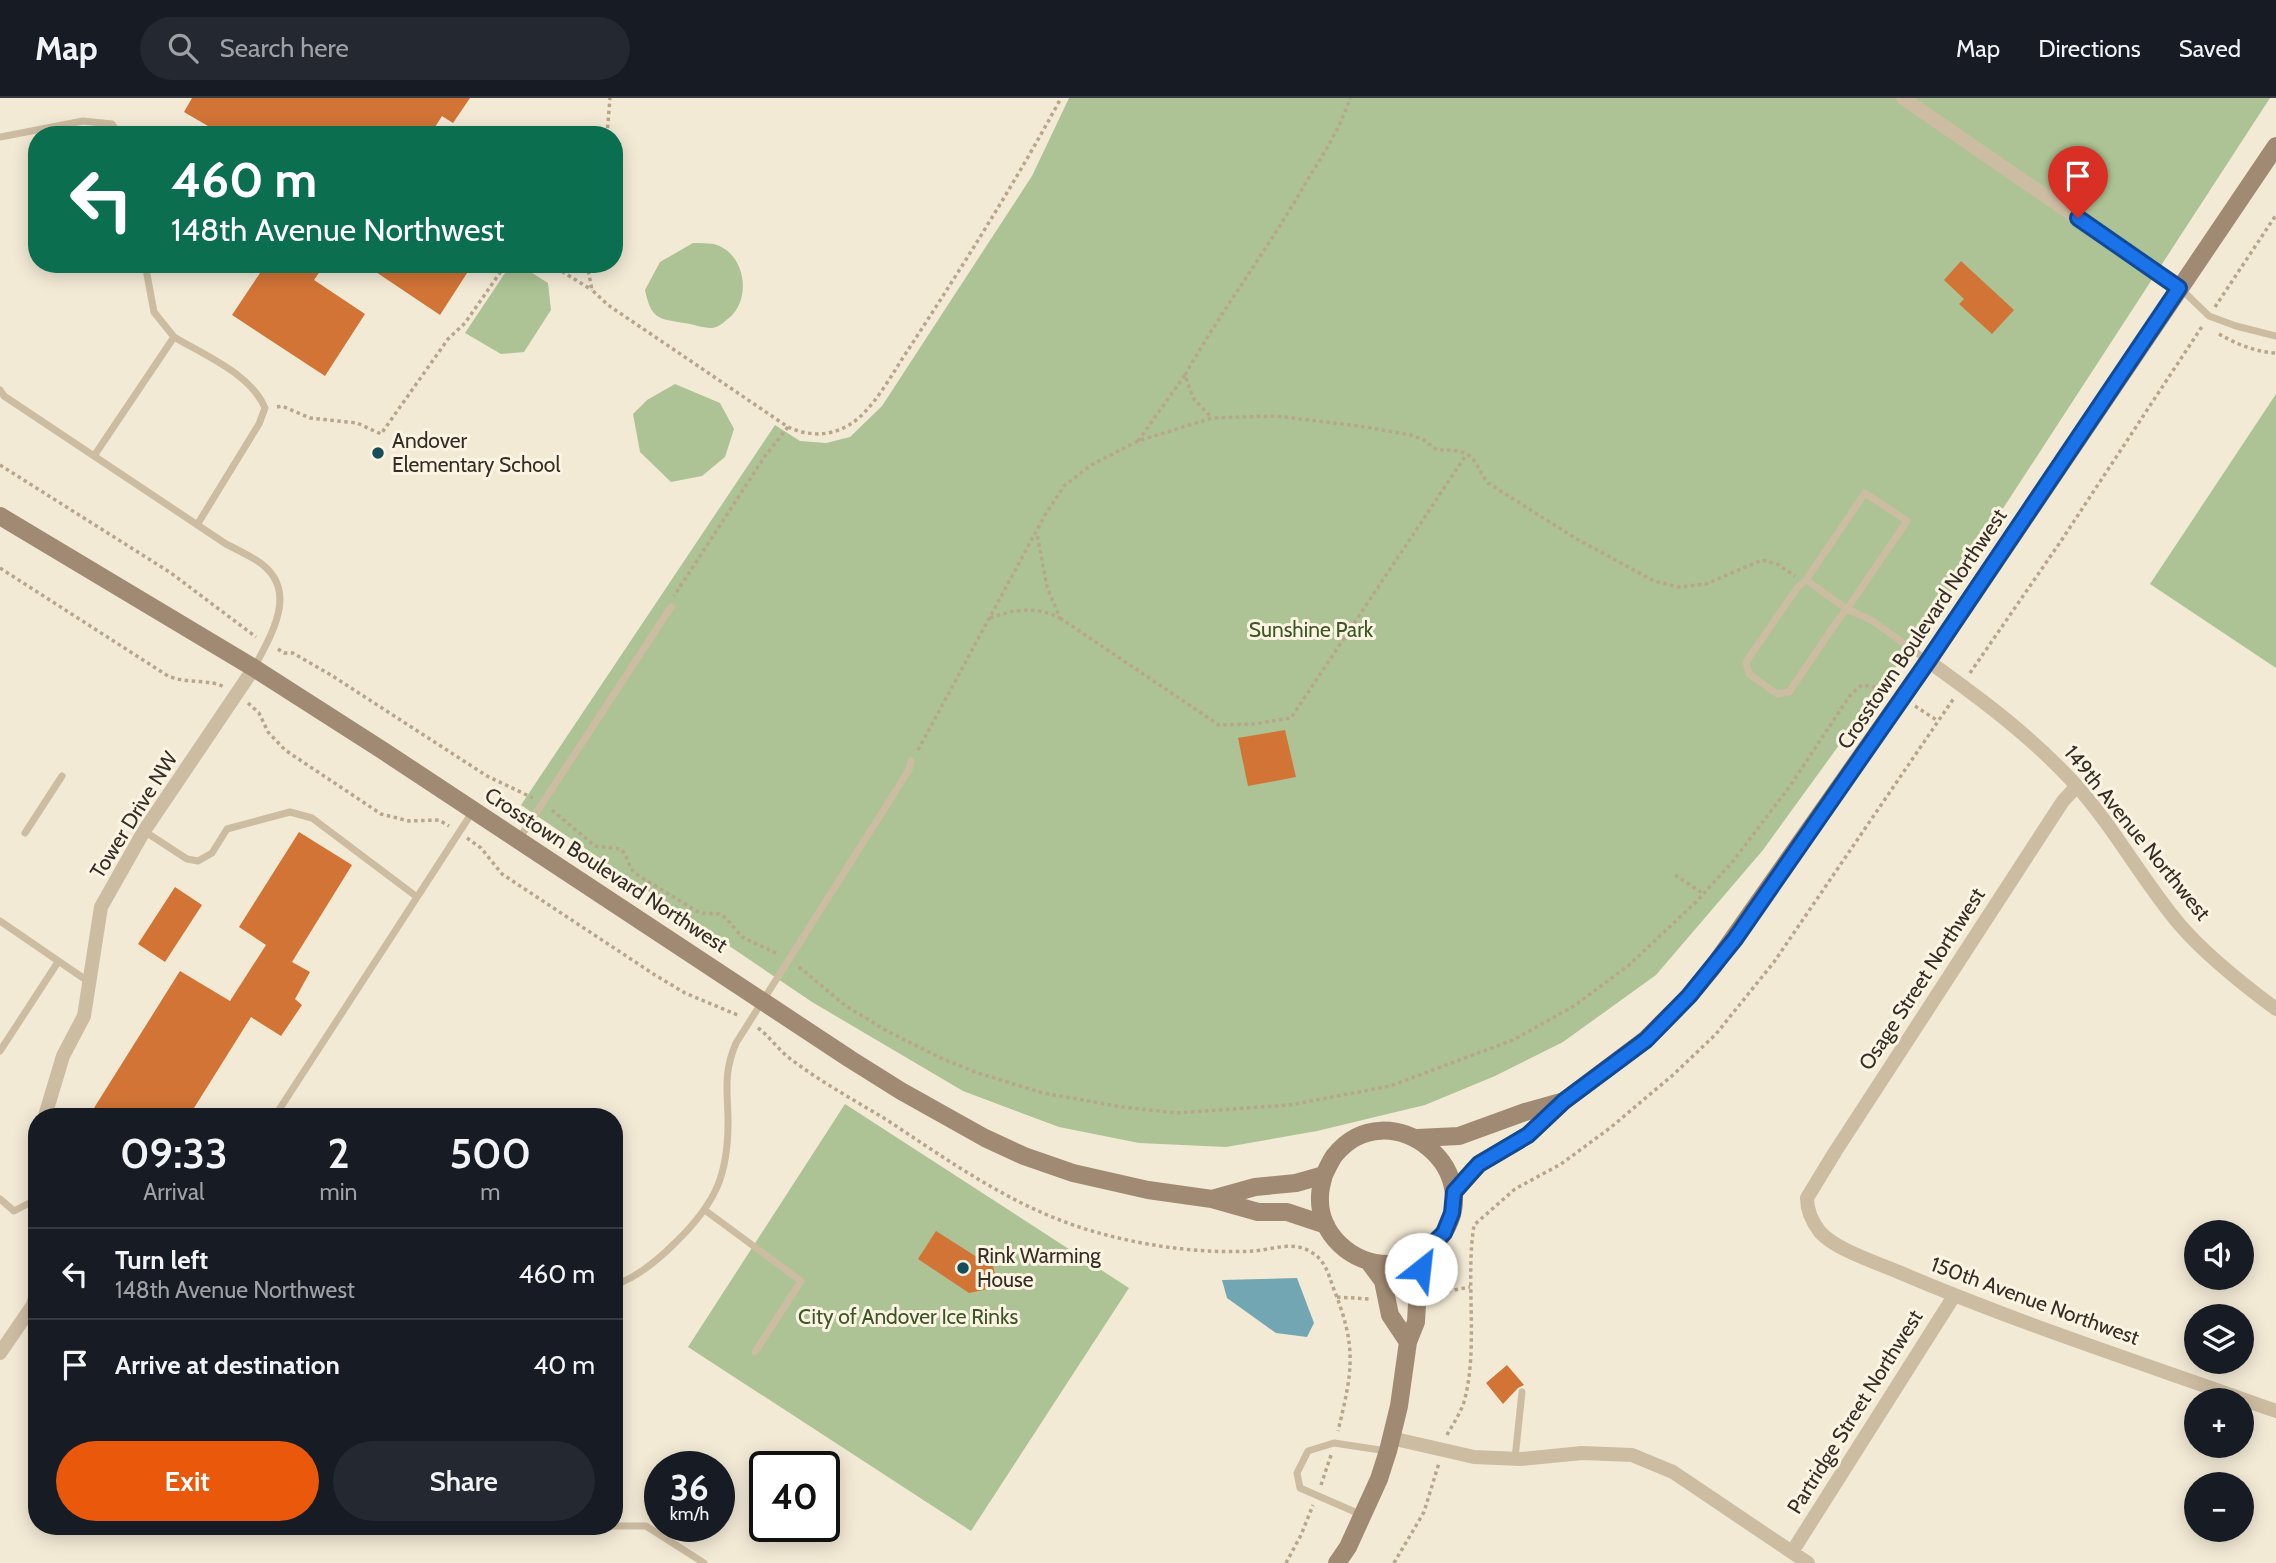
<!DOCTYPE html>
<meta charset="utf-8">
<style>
:root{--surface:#171b24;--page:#242831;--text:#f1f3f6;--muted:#9ea1a6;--line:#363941;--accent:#ea580c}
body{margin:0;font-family:Cabin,sans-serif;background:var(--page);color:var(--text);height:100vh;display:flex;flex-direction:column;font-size:26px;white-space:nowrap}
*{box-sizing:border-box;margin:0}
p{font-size:23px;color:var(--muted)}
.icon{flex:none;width:38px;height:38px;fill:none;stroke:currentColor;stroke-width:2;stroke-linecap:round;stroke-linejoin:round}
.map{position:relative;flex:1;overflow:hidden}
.sheet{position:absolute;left:28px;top:1010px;width:595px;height:427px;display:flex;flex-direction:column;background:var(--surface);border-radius:28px;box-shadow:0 4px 18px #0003}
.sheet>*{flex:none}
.guide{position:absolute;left:28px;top:28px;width:595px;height:147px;border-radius:28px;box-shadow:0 4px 18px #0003;background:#0b6e4f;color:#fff;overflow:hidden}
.fabs{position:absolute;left:2184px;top:1122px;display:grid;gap:14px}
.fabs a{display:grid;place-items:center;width:70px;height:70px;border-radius:50%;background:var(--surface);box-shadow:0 4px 18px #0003;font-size:35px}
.speed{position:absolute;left:644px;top:1353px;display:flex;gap:14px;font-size:35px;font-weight:700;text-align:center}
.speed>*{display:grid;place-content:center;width:91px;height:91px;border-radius:50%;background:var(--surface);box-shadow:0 4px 18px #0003;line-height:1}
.speed small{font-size:18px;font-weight:400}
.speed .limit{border:4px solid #111;border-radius:10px;background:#fff;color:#111}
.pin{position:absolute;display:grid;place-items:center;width:60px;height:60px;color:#fff;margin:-72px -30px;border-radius:50% 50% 50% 0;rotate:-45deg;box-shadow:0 0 7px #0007}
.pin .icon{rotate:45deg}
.me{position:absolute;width:77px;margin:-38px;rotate:29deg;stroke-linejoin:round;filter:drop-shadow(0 0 5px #0008)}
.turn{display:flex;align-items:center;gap:24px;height:147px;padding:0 28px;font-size:32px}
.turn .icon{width:91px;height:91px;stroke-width:2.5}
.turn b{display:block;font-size:49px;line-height:60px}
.eta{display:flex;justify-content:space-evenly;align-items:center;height:119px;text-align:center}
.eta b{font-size:42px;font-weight:600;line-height:49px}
.button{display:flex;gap:14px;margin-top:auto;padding:14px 28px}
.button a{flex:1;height:80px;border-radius:42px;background:var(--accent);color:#fff;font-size:28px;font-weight:600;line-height:80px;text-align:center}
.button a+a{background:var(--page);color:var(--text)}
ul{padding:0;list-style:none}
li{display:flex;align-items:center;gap:21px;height:91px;padding:0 28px;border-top:2px solid var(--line)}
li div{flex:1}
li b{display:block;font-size:26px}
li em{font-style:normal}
header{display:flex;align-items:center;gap:42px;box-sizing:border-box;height:98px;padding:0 35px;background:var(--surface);border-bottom:2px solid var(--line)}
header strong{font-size:33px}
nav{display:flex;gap:38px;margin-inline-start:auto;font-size:24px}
.search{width:490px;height:63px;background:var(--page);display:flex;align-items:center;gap:18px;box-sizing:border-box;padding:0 24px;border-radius:38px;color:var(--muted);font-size:26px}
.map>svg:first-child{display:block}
.green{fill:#adc395}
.water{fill:#73a6b3}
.building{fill:#d27436}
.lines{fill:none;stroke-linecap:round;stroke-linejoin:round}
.path{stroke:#b8a68c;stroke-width:3.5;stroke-dasharray:3.5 3.5;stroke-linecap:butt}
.lane{stroke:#ccbca2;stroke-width:7}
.street{stroke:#ccbca2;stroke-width:14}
.secondary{stroke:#a08a73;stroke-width:18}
.route-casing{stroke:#114b97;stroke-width:18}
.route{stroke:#1a73e8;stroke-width:12}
.poi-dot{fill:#174c5b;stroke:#fbf4e3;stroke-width:2.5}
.labels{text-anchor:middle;stroke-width:6;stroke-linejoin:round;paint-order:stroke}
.poi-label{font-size:21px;fill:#362d25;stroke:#fbf4e3;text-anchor:start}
.street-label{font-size:21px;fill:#362d25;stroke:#fbf4e3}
.park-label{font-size:21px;fill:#3d5626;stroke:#fbf4e3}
</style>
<header>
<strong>Map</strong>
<div class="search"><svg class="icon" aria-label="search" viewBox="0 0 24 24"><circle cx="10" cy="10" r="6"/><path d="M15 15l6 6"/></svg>Search here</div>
<nav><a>Map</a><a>Directions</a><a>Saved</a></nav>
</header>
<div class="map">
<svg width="2276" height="1465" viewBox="0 0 2276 1465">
<rect width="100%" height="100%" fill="#f3ead6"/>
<path class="green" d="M 1069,0 L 2270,0 L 2002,412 L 2006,417 L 1763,752 L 1656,877 L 1563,944 L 1495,978 L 1425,1007 L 1317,1033 L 1226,1049 L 1139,1045 L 1059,1029 L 963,993 L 812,904 L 521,707 L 775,327 L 800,343 L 826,345 L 850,339 L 882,308 L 1032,78 Z
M 693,145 C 700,145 708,145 714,146 C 746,155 752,201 729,220 C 724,224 718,230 711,230 C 702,230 693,226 684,225 C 657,221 651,220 645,192 L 660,164 Z
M 511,166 L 518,166 L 548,185 L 551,212 L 524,254 L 501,256 L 465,235 Z
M 675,286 L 720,305 L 734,331 L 725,359 L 702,378 L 671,384 L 640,354 L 633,316 L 647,302 Z
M 2276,296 L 2276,570 L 2150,486 Z
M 845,1006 L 1129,1190 L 971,1433 L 688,1249 Z"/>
<path class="water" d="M 1297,1180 L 1314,1225 L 1307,1239 L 1276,1235 L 1227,1200 L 1222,1182 Z"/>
<path class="building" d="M 192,0 L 470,0 L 453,25 L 442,18 L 430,37 L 210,37 L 208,28 L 184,14 Z
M 1961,163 L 2014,212 L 1992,236 L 1959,206 L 1964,201 L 1944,182 Z
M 266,166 L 325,166 L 314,182 L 365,216 L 325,278 L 232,217 Z
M 364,166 L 460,166 L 469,172 L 440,217 Z
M 1285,632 L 1296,679 L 1248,688 L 1238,640 Z
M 299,734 L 352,767 L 292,864 L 310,874 L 295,901 L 302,907 L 281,938 L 251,919 L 189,1018 L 89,1018 L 180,873 L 230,903 L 266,847 L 239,829 Z
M 175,789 L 202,807 L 165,864 L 138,846 Z
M 936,1133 L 980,1161 L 991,1161 L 996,1179 L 990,1179 L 993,1190 L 969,1195 L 918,1161 Z
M 1507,1267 L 1524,1287 L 1518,1290 L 1503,1306 L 1486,1285 Z"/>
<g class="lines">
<path class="path" d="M 607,37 L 610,0
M 550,166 L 592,192
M 587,166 L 592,192 L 608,207 L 788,329 L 765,358 L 674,498
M 2215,209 L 2276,117
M 2219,236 C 2236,246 2256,254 2276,255
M 1185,277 C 1223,210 1270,148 1308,81 C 1324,55 1341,29 1350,0
M 277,309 L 282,308 L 310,320 L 357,325 L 381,336 L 448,241 L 465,225 L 506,166
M 788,329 C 808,338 829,339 849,327 C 873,313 893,274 908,252 C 962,169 1014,87 1061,0
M 1138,343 L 1185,277 L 1193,300 L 1212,320
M 0,367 L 171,475 L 256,539
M 0,470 L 168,578 C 186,586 211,581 224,589
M 990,520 C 1015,511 1036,508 1060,520 L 1047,489 L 1037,436
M 1060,520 L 1219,627 L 1253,626 L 1291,620 L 1466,357
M 278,551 L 284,555 L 293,555 L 331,577 L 487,678 L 533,700
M 1970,575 L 2061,443 L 2203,227
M 248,605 L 259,615 L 268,634 L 285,652 L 381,716 L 409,723 L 439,722 L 449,728
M 1915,608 L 1938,623
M 918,652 L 1045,417 L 1064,388 L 1091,367 L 1138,343 L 1212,320 L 1276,318 L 1359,328 L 1411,337 L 1424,342 L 1437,352 C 1452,352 1466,351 1475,364 C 1480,371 1482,378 1488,385 L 1575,440 L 1654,483 L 1679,489 L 1706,486 L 1762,462 L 1777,466 L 1795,478
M 552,712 L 595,748 L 621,751 L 625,756 L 631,771 L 639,778 L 700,815 L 719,816 L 726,820 L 742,839 L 778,856
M 467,740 L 481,750 L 502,776 L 655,877 L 685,895 L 740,918
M 1675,777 L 1704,796
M 799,869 L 846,908 L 887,933 L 943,961 L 978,975 L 1043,995 L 1122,1009 L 1177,1015 L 1290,1007 L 1390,988 L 1513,942 L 1574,908 L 1629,867 L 1696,804 L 1734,762 L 1790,688 L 1851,596 L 1862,587 L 1887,591
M 758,930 C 769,938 777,950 788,959 C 819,983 854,1002 887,1022 C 952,1065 1016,1111 1092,1133 C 1143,1148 1201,1156 1255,1153 C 1273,1151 1294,1143 1311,1154 C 1325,1162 1328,1175 1333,1189 C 1357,1249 1353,1271 1338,1333
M 1434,1196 L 1470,1189
M 1337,1199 L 1370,1201
M 1447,1337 C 1453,1326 1460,1316 1464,1304 C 1479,1250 1465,1183 1474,1127 L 1515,1091 L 1561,1066 L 1610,1030 L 1673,977 L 1716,936 L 1774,864 L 1954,600
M 1321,1387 L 1331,1357
M 1286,1465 L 1301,1437 L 1313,1407
M 1394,1465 L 1424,1414 L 1439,1365"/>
<path class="lane" d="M 0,39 L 83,23 L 112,26 L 120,37
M 2180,190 L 2209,218 L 2236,228 L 2276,238
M 174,239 C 204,257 251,276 265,310 L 259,326 L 197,427
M 0,292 L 4,298 L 226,446 C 236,451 246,456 256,462 C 301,490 272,535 254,570
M 94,358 L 174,239 L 154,214 L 145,166
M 1806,482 L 1865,395 L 1907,423 L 1847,511 L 1838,522 L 1789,594 L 1777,596 L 1749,576 L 1746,564 L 1797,490 L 1806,482 L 1847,511 L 1873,523 L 1928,563
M 144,733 L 187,761 L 198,763 L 212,755 L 227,731 L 290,714 L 312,720 L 417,799
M 25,735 L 62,678
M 519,741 L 671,509
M 0,823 L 89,884
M 0,953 L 58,864
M 275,1018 L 473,713
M 0,1101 L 14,1113 L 37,1101
M 706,1113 L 801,1183 L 755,1254
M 614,1187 C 637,1180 659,1161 676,1144 C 716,1105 729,1076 728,1019 C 727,991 724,973 736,945 L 909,672 L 911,663
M 1515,1360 L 1522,1294
M 1362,1417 L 1300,1390 L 1297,1375 L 1308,1353 L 1334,1345 L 1387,1353
M 566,1428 L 646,1428 L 704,1465"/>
<path class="street" d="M 1903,0 L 2179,190
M 1928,563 C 1981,601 2031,638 2075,686 C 2114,729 2142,782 2180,827 C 2205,856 2245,888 2276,911
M 2077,688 L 2063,703 L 1835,1054 L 1807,1100 C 1807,1112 1813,1125 1820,1134 C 1836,1152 1878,1165 1901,1175 C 2023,1227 2151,1268 2276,1313
M 45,1018 L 63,958 L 84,918 L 101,809 L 144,733 L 254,570
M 0,1255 L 33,1207 L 37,1193
M 1391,1340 L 1474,1359 L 1521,1361 L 1582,1355 L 1632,1357 L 1673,1374 L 1808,1465
M 1792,1454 L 1954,1198"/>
<path class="secondary" d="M 0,418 L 254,570 L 382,652 L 850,961 L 901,993 L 985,1040 L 1024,1058 L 1073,1075 L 1148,1092 L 1212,1101 L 1258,1114 L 1287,1114 L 1326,1127
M 1417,1040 L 1459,1038 L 1525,1014 L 1561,1004
M 1454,1094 L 1479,1066 L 1528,1037 L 1564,1003 L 1645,942 L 1689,898 L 1713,869 L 1928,563 L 2276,48
M 1212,1101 L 1255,1089 L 1296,1085 L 1324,1077 C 1327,1071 1330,1064 1334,1058 C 1388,989 1497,1075 1436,1145 C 1424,1158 1406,1167 1388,1166 C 1352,1166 1318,1136 1320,1098 C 1320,1091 1322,1084 1324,1077
M 1369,1164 L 1383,1183 L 1390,1217 L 1408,1244
M 1337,1465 L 1348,1449 L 1379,1381 L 1388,1353 L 1399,1308 L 1408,1244 L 1416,1224 L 1418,1188 L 1424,1154"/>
</g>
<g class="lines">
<defs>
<path id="route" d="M 1421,1171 L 1424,1154 L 1444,1135 L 1452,1115 L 1454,1094 L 1469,1077 L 1479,1066 L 1528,1037 L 1564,1003 L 1646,942 L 1689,898 L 1735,841 L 1928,563 L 2179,190 L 2078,120"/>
</defs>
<use href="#route" class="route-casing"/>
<use href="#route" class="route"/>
</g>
<g class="poi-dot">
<circle cx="378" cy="355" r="7"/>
<circle cx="963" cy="1170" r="7"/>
</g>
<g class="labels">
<g class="poi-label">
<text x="392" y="350">Andover<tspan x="392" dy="24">Elementary School</tspan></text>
<text x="977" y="1165">Rink Warming<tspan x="977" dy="24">House</tspan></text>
</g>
<g class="street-label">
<text transform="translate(1922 531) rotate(-56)" y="7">Crosstown Boulevard Northwest</text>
<text transform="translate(134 717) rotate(-58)" y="7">Tower Drive NW</text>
<text transform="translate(2137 735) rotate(51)" y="7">149th Avenue Northwest</text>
<text transform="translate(606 772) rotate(33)" y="7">Crosstown Boulevard Northwest</text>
<text transform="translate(1922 881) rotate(-57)" y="7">Osage Street Northwest</text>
<text transform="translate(2035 1203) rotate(20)" y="7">150th Avenue Northwest</text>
<text transform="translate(1855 1314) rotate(-58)" y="7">Partridge Street Northwest</text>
</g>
<g class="park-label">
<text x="1311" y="539">Sunshine Park</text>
<text x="908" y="1226">City of Andover Ice Rinks</text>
</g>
</g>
</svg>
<div class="fabs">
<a><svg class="icon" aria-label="sound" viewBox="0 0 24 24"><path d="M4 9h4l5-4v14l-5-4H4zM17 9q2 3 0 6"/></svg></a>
<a><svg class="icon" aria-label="layers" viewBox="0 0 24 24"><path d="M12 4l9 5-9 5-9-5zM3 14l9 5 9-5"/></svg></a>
<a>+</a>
<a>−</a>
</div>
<div class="speed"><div>36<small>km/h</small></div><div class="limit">40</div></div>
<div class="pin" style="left:2078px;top:120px;background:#d93025"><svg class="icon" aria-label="arrive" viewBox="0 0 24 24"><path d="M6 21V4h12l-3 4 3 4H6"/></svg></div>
<svg class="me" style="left:1421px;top:1171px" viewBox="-20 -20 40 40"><circle r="19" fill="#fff"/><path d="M0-13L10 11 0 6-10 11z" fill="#1a73e8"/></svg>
<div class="guide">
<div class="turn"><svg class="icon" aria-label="left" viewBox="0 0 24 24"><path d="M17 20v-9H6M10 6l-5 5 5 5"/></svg><div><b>460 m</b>148th Avenue Northwest</div></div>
</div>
<section class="sheet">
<div class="eta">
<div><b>09:33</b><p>Arrival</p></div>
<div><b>2</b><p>min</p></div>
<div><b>500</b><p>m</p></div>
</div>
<ul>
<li><svg class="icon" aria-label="left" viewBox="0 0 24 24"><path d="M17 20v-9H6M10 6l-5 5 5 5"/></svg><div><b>Turn left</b><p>148th Avenue Northwest</p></div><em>460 m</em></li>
<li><svg class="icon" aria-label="arrive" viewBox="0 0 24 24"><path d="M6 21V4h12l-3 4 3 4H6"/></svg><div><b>Arrive at destination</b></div><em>40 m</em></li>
</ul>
<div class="button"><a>Exit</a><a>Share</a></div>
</section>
</div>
